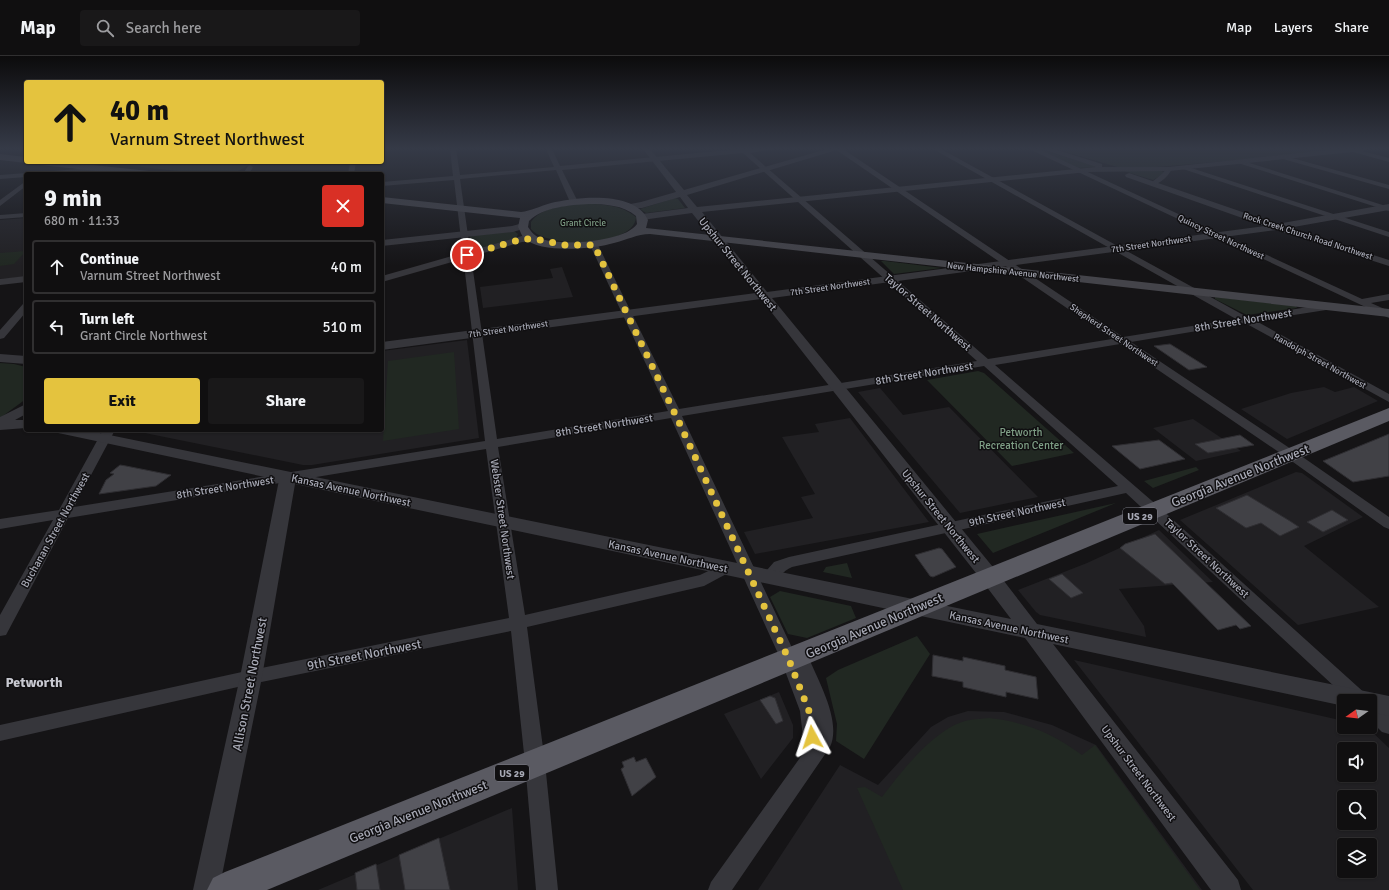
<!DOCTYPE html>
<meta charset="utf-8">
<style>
:root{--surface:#100f10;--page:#191819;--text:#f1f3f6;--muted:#9c9c9f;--line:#302f30;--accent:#e4c33e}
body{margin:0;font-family:Signika,sans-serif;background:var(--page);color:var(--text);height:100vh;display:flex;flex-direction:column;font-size:15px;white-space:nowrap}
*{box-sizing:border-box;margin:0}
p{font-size:13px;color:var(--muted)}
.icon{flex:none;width:22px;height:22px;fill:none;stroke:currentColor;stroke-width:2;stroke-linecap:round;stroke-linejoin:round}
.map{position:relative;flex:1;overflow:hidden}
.side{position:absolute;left:24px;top:116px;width:360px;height:260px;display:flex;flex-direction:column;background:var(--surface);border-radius:4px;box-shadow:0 1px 3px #0004,0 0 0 1px var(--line)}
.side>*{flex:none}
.hud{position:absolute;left:24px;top:24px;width:360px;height:84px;border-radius:4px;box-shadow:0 1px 3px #0004,0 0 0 1px var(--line);background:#e4c33e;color:#111;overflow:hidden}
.needle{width:26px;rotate:256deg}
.buttons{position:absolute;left:1337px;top:638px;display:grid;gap:8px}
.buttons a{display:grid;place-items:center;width:40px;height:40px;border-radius:4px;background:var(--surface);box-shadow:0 1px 3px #0004,0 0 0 1px var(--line);font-size:20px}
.pin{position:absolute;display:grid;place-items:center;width:34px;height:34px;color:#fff;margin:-17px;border:2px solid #fff;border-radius:50%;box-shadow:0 1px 4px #0007}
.me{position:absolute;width:44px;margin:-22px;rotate:355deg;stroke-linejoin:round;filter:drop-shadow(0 0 3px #0008)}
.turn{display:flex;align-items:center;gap:14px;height:84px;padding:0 20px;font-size:18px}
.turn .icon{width:52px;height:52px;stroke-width:2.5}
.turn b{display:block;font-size:28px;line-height:34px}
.round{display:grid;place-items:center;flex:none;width:42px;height:42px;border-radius:4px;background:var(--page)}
.headline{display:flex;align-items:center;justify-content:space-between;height:68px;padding:0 20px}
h1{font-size:24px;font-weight:800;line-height:30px}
.primary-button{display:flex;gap:8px;margin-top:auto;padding:8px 20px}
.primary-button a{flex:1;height:46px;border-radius:4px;background:var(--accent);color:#111;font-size:16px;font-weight:800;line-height:46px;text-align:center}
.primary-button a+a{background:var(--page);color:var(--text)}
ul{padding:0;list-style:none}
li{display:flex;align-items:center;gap:12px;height:54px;margin:0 8px 6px;padding:0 12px;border:2px solid var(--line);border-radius:4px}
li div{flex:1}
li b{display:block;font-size:15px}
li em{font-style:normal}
header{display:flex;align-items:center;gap:24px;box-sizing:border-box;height:56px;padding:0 20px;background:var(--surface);border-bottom:1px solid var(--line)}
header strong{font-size:19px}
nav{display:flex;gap:22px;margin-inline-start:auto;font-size:14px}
.search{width:280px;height:36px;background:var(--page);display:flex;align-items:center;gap:10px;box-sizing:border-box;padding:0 14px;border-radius:4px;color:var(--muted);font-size:15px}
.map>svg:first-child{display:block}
.built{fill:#212023;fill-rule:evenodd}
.green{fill:#212822}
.building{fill:#414146;stroke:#2f2e32}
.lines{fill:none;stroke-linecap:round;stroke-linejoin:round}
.minor{fill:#36363b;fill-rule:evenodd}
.tertiary{fill:#36363b;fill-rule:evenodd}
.secondary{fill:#44444a;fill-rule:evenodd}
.trunk{fill:#5a5a62;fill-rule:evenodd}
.route{stroke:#e4c33e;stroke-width:7;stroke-dasharray:0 12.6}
.labels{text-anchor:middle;stroke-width:3;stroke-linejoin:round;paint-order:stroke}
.far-park-label{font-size:9px;fill:#7f9f86;stroke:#100f11}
.far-street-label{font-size:9px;fill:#a7a9b5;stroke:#100f11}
.shield{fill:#100f11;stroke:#7a7b84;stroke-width:1}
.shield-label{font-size:10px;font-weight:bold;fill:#a7a9b5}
.street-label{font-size:11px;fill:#a7a9b5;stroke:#100f11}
.park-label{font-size:11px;fill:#7f9f86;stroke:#100f11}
.near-street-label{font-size:13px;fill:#a7a9b5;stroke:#100f11}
.near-neighbourhood-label{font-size:14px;font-weight:bold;fill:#c8c9d1;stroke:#100f11}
</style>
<header>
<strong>Map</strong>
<div class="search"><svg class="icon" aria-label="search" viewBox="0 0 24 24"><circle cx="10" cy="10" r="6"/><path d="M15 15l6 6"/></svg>Search here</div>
<nav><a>Map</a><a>Layers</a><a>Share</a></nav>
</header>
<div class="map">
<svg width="1389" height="834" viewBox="0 0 1389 834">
<rect width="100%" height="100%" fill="#151416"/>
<path class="built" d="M 26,162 L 26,221 L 0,223 L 0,164 Z
M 562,211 L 573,241 L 483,252 L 480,231 L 553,222 L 550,213 Z
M 467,284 L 479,382 L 312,409 L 303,409 L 130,374 L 382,374 L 382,295 Z
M 1324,331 L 1335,336 L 1354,331 L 1378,345 L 1287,383 L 1241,353 L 1291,337 Z
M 880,332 L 903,359 L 949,351 L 1038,441 L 960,457 L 858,336 Z
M 850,362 L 929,466 L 755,498 L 744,476 L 813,462 L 801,441 L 815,438 L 782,381 L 819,376 L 815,368 Z
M 1193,363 L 1241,395 L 1196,405 L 1153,372 Z
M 1296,416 L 1302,417 L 1363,461 L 1304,490 L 1379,551 L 1298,569 L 1180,464 Z
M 1159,474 L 1213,526 L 1119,533 L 1144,570 L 1146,581 L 1040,559 L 1036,556 L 1018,534 L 1087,507 Z
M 1074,604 L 1344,665 L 1344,671 L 1367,671 L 1389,692 L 1389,834 L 1253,834 ZM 1344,693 L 1370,693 L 1370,719 L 1344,719 ZM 1344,741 L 1370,741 L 1370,767 L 1344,767 ZM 1344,789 L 1370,789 L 1370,815 L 1344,815 Z
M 779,636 L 793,669 L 793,682 L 761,723 L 724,658 Z
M 968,655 L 1004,656 L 1052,669 L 1096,689 L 1202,834 L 758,834 L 840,709 L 878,729 L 931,671 L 948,661 Z
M 512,752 L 518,834 L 318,834 Z"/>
<path class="green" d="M 1036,93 L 1040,93 L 1097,111 L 1077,112 Z
M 1056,93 L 1328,93 L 1331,96 L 1146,112 L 1117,111 Z
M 95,106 L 287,106 L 247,110 L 233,118 L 206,118 Z
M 1124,115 L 1161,115 L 1165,117 L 1153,124 Z
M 675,142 L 678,143 L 685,152 L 646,157 L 640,153 Z
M 577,148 C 598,148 619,147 636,161 C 635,191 547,193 531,173 L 531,166 C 541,152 561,150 577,148 Z
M 514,175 L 518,178 L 516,182 L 480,192 L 471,191 L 470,180 Z
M 26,195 L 14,208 L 0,210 L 0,197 Z
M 881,205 L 885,205 L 942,212 L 894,218 Z
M 1215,241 L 1296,250 L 1297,252 L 1247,259 L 1215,243 Z
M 454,296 L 459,373 L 383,385 L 388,305 Z
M 0,307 L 14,308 L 26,311 L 26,343 L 0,362 Z
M 978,315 L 984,317 L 1074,397 L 1012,410 L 927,324 Z
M 1196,411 L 1199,414 L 1153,432 L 1144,425 Z
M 1116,447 L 993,497 L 977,478 Z
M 847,507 L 852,522 L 823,516 L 826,511 Z
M 780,535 L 851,550 L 856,562 L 807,582 L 788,578 L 770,541 Z
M 917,580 L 930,598 L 864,703 L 836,685 L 837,668 L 826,622 L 838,614 Z
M 989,662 C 1026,666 1052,677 1082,699 L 1095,689 L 1200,834 L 903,834 L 857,732 L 865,731 L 882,741 C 901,716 932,676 962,666 C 970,663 980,663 989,662 Z"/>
<path class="building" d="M 1170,288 L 1207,311 L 1189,314 L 1154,290 Z
M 1389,378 L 1389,420 L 1353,426 L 1323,405 Z
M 1240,379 L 1254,389 L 1208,397 L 1195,388 Z
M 1159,384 L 1185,403 L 1140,413 L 1112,390 Z
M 120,409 L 126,410 L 171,419 L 156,430 L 99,438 L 106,424 L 114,418 L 110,417 Z
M 1247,439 L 1290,465 L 1299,471 L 1280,480 L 1261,467 L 1246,472 L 1216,452 Z
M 1332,454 L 1348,464 L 1323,476 L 1307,466 Z
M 1155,478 L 1251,570 L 1240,573 L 1236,569 L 1218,574 L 1172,527 L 1165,528 L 1120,492 L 1125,488 Z
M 939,492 L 942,493 L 956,511 L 933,521 L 930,520 L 915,499 Z
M 1062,518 L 1083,537 L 1071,542 L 1049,523 Z
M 933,599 L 963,605 L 963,601 L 1005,610 L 1005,614 L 1036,621 L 1038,643 L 1006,636 L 1006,641 L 963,631 L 963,626 L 932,620 Z
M 770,640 L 775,642 L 783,665 L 776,668 L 760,644 Z
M 634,701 L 636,706 L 646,702 L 656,721 L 632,740 L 621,713 L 624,711 L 622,706 Z
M 439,782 L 450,834 L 405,834 L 399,799 Z
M 376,808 L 380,834 L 357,834 L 355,817 Z"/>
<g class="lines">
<path class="minor" d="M 450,93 L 456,93 L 460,119 L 554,111 L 546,93 L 552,93 L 560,110 L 739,93 L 776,93 L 750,97 L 988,303 L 1112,283 L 835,93 L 843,93 L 1123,281 L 1236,263 L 933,93 L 941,93 L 1247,261 L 1326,248 L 1329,249 L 1331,251 L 1329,253 L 1326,254 L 1256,265 L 1389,338 L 1389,346 L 1245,267 L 1131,286 L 1294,395 L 1389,461 L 1389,473 L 1384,471 L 1286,401 L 1120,288 L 995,309 L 1159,451 L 1368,640 L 1371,644 L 1376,646 L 1389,658 L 1389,678 L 1382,676 L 1370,664 L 1370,645 L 1350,645 L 1126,437 L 792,511 C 781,515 776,529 764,525 L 761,521 L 774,506 L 789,501 L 1118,430 L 984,310 L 682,360 L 794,596 L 800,593 L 806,595 L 808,600 C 818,625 842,665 830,691 L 732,834 L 708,834 L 711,826 L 807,692 L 803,681 L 800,655 L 781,604 L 671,362 L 498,391 L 525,559 L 700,519 L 725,507 L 730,508 L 733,512 L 730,516 L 704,530 L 527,571 L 545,707 L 558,834 L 536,834 L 525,707 L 511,575 L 251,628 L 0,685 L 0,669 L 251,614 L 509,562 L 486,393 L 68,462 L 6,579 L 0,580 L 0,559 L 53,464 L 0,473 L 0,463 L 59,454 L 103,374 L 115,374 L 74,451 L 485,385 L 454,124 L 382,130 L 382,126 L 453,120 ZM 743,97 L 977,305 L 679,353 L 598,189 L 594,187 L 590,189 L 668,355 L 497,383 L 460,123 L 556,114 L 570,146 L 574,148 L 578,146 L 562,114 Z
M 1029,93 L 1038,93 L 1362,243 L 1389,238 L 1389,244 L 1371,247 L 1389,255 L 1389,262 Z
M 1354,93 L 1389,102 L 1389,106 L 1353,96 L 1352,95 Z
M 1285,100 L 1389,129 L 1389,133 L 1283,103 L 1282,102 Z
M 1240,104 L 1389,151 L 1389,155 L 1238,107 L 1237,106 Z
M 350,106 L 356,106 L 354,118 L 348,118 Z
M 250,109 L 253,111 L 249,118 L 243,118 L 248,110 Z
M 1185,110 L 1389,176 L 1389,181 L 1183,113 L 1182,112 Z
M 104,111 L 106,112 L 106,114 L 65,118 L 37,118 L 40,116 Z
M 1167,112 L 1172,113 C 1168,120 1160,129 1152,128 L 1152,126 L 1163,117 Z
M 26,117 L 29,118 L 26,118 L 26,121 L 0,123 L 0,119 Z
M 26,125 L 26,130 L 0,150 L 0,144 Z
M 26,157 L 26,161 L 0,163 L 0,159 Z
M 26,247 L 26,256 L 4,282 L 0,283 L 0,274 L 23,248 Z"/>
<path class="tertiary" d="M 643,93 L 650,93 L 684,134 L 827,93 L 840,93 L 687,139 L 697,151 L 1096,111 L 1042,93 L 1054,93 L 1102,108 L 1102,111 L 1169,111 L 1337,93 L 1366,93 L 1363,95 L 1169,115 L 1087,116 L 702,156 L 767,236 L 1265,170 L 1126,121 L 1125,119 L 1129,117 L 1277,168 L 1389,148 L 1389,154 L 1288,172 L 1389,204 L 1389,210 L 1276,174 L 772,242 L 997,516 L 1037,568 L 1389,640 L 1389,660 L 1370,656 L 1370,645 L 1344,645 L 1344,650 L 1053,588 L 1238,824 L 1241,834 L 1211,834 L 1025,582 L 295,428 L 262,621 L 219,834 L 193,834 L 240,621 L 279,424 L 63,378 L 58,377 L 56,374 L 85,374 L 1011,563 L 983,526 L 761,243 L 382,294 L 382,286 L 756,237 L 692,157 L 642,164 L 637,161 L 642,158 L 688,152 L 680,141 L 642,152 L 625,153 L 623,151 L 625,149 L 641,146 L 676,136 Z
M 523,167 L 526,168 L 528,170 L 526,172 L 513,176 L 382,190 L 382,184 L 512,170 Z
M 522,180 L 535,180 L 540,183 L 535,186 L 522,186 L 382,226 L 382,220 Z
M 26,220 L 26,226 L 0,229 L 0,223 Z
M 0,298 L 26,300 L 26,308 L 0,306 Z
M 26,348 L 26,358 L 15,364 L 26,364 L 26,372 L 0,374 L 0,361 Z"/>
<path class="secondary" d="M 0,98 L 26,101 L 26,106 L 29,106 L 26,107 L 0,104 Z
M 37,106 L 65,106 L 149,115 L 154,118 L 124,118 L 41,109 Z
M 382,141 L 521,156 C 531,155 540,150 551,147 C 576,141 635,134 648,164 L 646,172 L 1389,253 L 1389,261 L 650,178 C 637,178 627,184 614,187 C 594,193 540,198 524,182 C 521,179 520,174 518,171 L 520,162 L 382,147 ZM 589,148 C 605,148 623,149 636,160 L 637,168 C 625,186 562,190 542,183 C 535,180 532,177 528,171 L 529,165 C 543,151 570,149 589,148 Z"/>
<path class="trunk" d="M 1389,352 L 1389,365 L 267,834 L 207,834 L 213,822 L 225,816 Z"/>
</g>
<linearGradient id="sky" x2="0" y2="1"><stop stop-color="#0c0b0c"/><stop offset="0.44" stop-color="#353a47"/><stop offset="1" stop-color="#353a47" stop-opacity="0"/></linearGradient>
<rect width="1389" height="210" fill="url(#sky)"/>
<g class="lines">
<path class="route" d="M 467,199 L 522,183 L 535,183 L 565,189 L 594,189 L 678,364 L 789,604 L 809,655 L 811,666 L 812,681"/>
</g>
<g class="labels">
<g class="far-park-label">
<text x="583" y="170">Grant Circle</text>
</g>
<g class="far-street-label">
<text transform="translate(1308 180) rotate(18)" y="3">Rock Creek Church Road Northwest</text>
<text transform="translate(1221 181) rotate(25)" y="3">Quincy Street Northwest</text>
<text transform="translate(1151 188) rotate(-8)" y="3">7th Street Northwest</text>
<text transform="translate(1013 216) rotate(6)" y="3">New Hampshire Avenue Northwest</text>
<text transform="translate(830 231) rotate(-8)" y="3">7th Street Northwest</text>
<text transform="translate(508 273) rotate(-8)" y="3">7th Street Northwest</text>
<text transform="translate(1114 279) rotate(34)" y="3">Shepherd Street Northwest</text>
<text transform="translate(1320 305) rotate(29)" y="3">Randolph Street Northwest</text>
</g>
<g class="shield">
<rect x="1123" y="452" width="34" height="16" rx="3"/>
<rect x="495" y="709" width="34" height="16" rx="3"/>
</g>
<g class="shield-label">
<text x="1140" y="464">US 29</text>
<text x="512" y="721">US 29</text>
</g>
<g class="street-label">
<text transform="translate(738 208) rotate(51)" y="4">Upshur Street Northwest</text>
<text transform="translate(928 256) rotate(41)" y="4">Taylor Street Northwest</text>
<text transform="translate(1243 264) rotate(-9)" y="4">8th Street Northwest</text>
<text transform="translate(924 317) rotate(-9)" y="4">8th Street Northwest</text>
<text transform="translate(604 369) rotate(-9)" y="4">8th Street Northwest</text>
<text transform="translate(225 431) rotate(-9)" y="4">8th Street Northwest</text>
<text transform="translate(351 434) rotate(12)" y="4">Kansas Avenue Northwest</text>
<text transform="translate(1017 456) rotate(-12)" y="4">9th Street Northwest</text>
<text transform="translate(941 460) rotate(51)" y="4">Upshur Street Northwest</text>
<text transform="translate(503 463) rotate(82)" y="4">Webster Street Northwest</text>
<text transform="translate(55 474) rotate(-61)" y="4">Buchanan Street Northwest</text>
<text transform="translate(668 500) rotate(12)" y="4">Kansas Avenue Northwest</text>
<text transform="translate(1207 502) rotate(43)" y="4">Taylor Street Northwest</text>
<text transform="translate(1009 571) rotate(12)" y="4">Kansas Avenue Northwest</text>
<text transform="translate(1139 717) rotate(53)" y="4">Upshur Street Northwest</text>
</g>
<g class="park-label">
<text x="1021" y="380">Petworth<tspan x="1021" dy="13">Recreation Center</tspan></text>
</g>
<g class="near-street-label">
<text transform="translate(1240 419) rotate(-22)" y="5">Georgia Avenue Northwest</text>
<text transform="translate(874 569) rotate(-23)" y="5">Georgia Avenue Northwest</text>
<text transform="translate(364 598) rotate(-11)" y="5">9th Street Northwest</text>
<text transform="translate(249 628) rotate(-79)" y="5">Allison Street Northwest</text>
<text transform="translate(418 755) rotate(-22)" y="5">Georgia Avenue Northwest</text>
</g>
<g class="near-neighbourhood-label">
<text x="34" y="631">Petworth</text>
</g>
</g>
</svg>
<div class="buttons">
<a><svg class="needle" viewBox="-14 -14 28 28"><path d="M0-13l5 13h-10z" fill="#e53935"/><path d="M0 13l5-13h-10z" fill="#9c9c9f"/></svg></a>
<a><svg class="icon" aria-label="sound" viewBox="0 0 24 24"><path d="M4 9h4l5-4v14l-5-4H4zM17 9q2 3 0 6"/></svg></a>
<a><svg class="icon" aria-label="search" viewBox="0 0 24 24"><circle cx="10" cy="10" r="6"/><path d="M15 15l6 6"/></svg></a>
<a><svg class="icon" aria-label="layers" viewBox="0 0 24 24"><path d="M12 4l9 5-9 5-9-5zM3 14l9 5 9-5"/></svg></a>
</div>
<div class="pin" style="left:467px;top:199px;background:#d93025"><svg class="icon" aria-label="arrive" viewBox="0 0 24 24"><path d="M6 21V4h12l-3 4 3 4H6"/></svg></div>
<svg class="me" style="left:812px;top:681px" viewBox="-20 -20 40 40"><path d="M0-17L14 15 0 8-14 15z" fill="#e4c33e" stroke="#fff" stroke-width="4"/></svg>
<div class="hud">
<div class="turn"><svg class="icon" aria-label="ahead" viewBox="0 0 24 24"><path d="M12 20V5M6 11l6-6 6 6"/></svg><div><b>40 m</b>Varnum Street Northwest</div></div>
</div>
<section class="side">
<div class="headline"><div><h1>9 min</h1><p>680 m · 11:33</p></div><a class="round" style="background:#d93025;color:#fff"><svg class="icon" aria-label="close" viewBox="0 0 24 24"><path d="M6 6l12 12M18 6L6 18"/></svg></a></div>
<ul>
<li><svg class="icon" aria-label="ahead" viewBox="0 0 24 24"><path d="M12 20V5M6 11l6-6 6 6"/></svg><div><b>Continue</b><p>Varnum Street Northwest</p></div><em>40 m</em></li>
<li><svg class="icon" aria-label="left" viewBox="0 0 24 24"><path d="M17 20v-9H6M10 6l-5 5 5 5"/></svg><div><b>Turn left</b><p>Grant Circle Northwest</p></div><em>510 m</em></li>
</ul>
<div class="primary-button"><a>Exit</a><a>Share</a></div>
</section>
</div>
